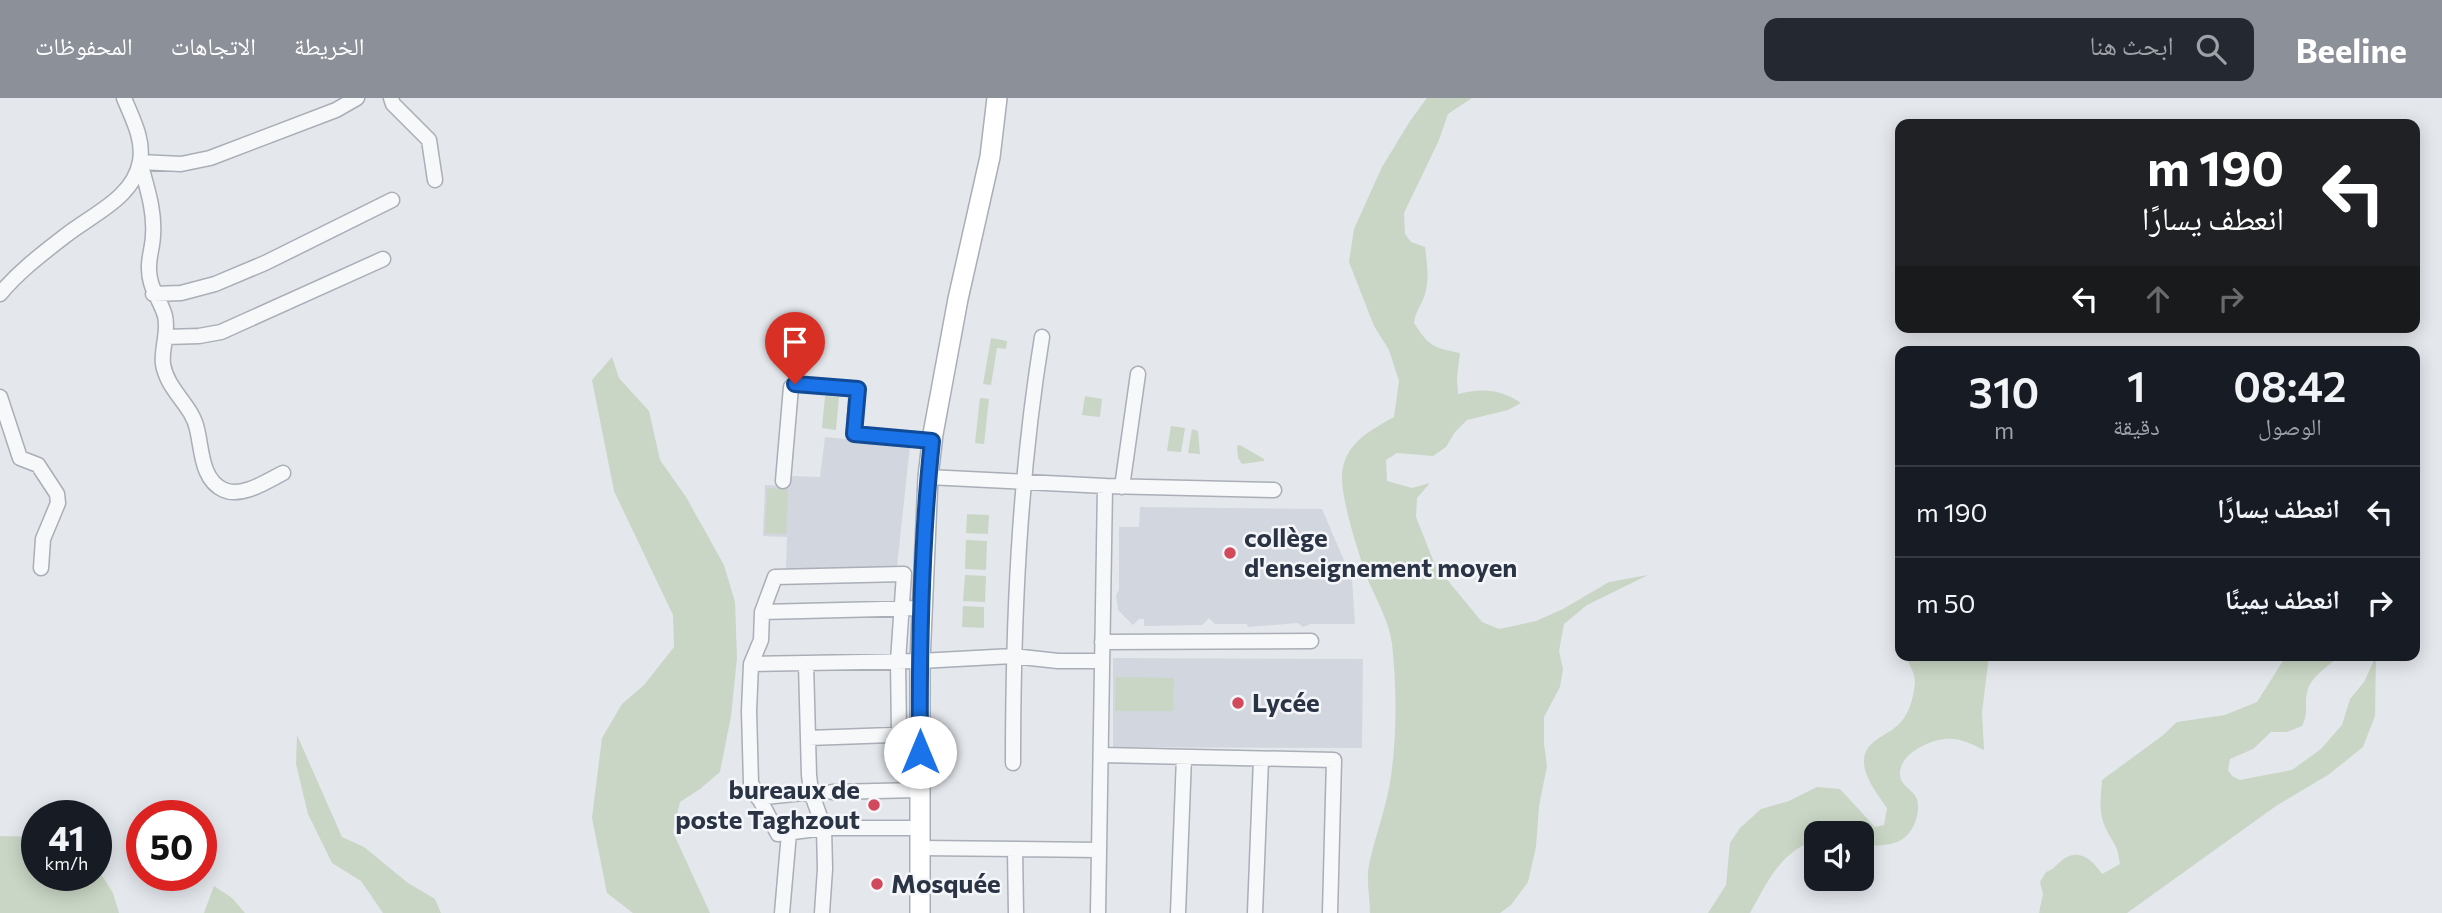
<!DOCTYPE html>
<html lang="ar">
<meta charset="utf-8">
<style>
:root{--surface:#171b24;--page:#242831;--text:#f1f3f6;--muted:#9ea1a6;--line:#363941;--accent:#8c9099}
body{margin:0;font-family:Commissioner,"Noto Naskh Arabic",sans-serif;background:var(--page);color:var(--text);direction:rtl;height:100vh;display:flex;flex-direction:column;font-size:26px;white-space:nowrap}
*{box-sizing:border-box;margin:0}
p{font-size:23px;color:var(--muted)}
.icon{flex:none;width:38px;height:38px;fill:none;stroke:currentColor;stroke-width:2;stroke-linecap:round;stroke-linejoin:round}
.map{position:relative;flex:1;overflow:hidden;direction:ltr}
.panel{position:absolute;left:1895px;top:248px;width:525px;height:315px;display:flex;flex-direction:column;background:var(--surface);border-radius:14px;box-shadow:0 4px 18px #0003;direction:rtl}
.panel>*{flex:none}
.banner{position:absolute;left:1895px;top:21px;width:525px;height:214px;border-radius:14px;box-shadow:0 4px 18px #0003;direction:rtl;background:#202124;color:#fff;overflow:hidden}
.fabs{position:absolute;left:1804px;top:723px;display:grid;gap:14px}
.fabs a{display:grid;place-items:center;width:70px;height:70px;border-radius:14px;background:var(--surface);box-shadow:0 4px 18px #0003;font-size:35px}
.speed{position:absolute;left:21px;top:702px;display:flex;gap:14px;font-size:35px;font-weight:700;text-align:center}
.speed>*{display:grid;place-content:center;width:91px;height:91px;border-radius:50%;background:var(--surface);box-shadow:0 4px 18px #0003;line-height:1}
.speed small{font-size:18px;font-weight:400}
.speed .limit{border:10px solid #d22;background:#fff;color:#111}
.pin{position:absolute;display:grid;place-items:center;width:60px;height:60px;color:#fff;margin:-72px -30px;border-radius:50% 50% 50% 0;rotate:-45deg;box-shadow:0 0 7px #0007}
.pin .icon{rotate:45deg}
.me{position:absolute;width:77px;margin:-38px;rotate:0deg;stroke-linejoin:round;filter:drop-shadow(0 0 5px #0008)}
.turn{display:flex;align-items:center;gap:24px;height:147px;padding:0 21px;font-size:32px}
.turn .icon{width:91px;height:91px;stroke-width:2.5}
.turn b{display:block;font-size:49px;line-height:60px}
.lanes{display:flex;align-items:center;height:66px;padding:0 21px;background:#0003;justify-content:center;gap:35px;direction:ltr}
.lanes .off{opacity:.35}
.eta{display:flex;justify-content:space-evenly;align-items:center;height:119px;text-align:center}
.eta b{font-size:42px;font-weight:600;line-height:49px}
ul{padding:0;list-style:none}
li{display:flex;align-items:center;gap:21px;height:91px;padding:0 21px;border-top:2px solid var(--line)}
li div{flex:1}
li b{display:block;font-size:26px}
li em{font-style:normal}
header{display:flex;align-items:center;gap:42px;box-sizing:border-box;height:98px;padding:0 35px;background:var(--accent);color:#fff}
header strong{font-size:33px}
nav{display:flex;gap:38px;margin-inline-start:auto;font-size:24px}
.search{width:490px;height:63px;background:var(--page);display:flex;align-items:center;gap:18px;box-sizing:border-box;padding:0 24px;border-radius:14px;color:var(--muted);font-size:26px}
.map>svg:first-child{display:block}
.built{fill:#d2d6de}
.green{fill:#c9d6c5}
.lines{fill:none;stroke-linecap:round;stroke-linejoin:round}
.street-casing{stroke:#a9aeb7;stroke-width:17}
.secondary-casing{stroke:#a9aeb7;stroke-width:22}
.street{stroke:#f7f8fa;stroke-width:14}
.secondary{stroke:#fff;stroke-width:19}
.route-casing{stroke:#114b97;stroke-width:18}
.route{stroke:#1a73e8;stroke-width:12}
.poi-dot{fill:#d1495b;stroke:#f4f6f9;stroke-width:2.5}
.labels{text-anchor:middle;stroke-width:5;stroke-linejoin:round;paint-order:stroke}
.poi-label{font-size:26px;font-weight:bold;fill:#2b3445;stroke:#f4f6f9;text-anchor:start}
</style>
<header>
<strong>Beeline</strong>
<div class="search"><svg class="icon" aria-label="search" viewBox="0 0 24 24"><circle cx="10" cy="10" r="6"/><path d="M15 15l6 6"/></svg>ابحث هنا</div>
<nav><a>الخريطة</a><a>الاتجاهات</a><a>المحفوظات</a></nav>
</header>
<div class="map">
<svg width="2442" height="815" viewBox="0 0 2442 815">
<rect width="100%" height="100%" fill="#e4e7ec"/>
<path class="built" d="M 825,339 L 910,348 L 897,468 L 786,472 L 787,439 L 763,438 L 765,387 L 790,388 L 791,378 L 820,379 Z
M 1140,409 L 1322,411 L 1352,481 L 1355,526 L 1310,526 L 1303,529 L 1298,525 L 1248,529 L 1247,526 L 1215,526 L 1209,520 L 1202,527 L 1144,528 L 1144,521 L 1139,521 L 1133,527 L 1118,512 L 1116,497 L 1119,492 L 1119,429 L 1139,429 Z
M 1113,560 L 1363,561 L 1362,650 L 1113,649 Z"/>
<path class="green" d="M 1427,0 L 1472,0 L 1448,16 L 1439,42 L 1404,115 L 1405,136 L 1411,144 L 1425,149 C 1427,166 1430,183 1424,199 C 1420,210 1416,212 1414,225 C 1430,249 1432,249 1460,255 L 1457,280 L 1458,296 C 1481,290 1501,291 1521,305 L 1508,312 L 1467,322 L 1455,334 L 1446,349 L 1433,358 L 1397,355 L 1386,362 L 1387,383 L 1412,390 L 1430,385 L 1417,400 L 1416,419 L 1435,467 L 1482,524 L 1499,531 L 1536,523 L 1563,511 L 1609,484 L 1648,477 L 1587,507 L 1564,526 L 1559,553 L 1563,571 L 1560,589 L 1544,619 L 1544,646 L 1547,668 L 1539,708 L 1536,749 L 1528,784 L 1511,807 L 1500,815 L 1370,815 C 1370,800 1366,782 1369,767 C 1375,739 1385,713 1390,685 C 1397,640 1397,591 1392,546 C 1389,523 1377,503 1368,482 C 1359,457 1342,405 1342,379 C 1343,346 1369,333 1394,319 L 1399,283 L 1389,252 L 1374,228 L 1349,164 L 1354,131 L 1382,69 L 1410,23 Z
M 991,240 L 1007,243 L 1006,251 L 997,250 L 991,287 L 983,286 Z
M 612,259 L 619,280 L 649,313 L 660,362 L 686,399 L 724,467 L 735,504 L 737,560 L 731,618 L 720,674 L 700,691 L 680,704 L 673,734 L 710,815 L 633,815 L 607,795 L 592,720 L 602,640 L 622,606 L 644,587 L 674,549 L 673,517 L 614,393 L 592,282 Z
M 825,298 L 839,299 L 836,332 L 822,330 Z
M 1085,298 L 1102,301 L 1100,319 L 1082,317 Z
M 980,300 L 989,301 L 984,346 L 975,345 Z
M 1171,328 L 1185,330 L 1181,354 L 1167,353 Z
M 1192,331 L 1198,333 L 1200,356 L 1188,355 Z
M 1240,347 L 1264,361 L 1264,363 L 1242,366 L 1238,360 L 1237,348 Z
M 767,390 L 788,391 L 786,436 L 765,435 Z
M 967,416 L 989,417 L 988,436 L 966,435 Z
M 966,442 L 987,443 L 986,472 L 965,471 Z
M 965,477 L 986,478 L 985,504 L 963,503 Z
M 963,508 L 984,509 L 984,530 L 962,529 Z
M 1906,558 L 1989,558 L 1982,614 L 1984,652 C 1975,648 1963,641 1953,641 C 1934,639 1899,655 1900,676 C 1900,688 1913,691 1917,701 C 1921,715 1913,737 1899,743 C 1889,748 1873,748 1862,747 L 1862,735 L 1816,735 L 1816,742 C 1781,753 1767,784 1750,815 L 1708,815 L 1726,787 L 1730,745 L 1740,730 L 1761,711 L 1789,703 L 1817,689 L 1840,691 L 1875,729 L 1884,727 L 1887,710 C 1878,697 1863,678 1864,662 C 1865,643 1886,638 1897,628 C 1909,618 1914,599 1915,584 C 1915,576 1909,566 1906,558 Z
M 2286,558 L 2340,558 C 2329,567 2309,580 2307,595 C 2304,609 2309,614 2302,628 L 2287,634 L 2271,634 L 2253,651 L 2230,661 L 2228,672 L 2232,678 L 2240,682 L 2292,672 L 2321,651 L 2342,627 L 2350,601 L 2364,584 L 2376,558 L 2375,618 L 2363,649 L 2328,677 L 2276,708 L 2127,815 L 2039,815 L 2043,796 L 2040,784 L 2046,774 C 2054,771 2054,769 2060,764 C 2077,748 2092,761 2102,776 L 2120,766 C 2117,744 2113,746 2105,729 C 2098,713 2101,698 2102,682 L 2162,638 L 2177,624 L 2225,617 L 2257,604 Z
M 1116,579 L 1174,580 L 1173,613 L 1115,613 Z
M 297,637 L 342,739 L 364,749 L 408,785 L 435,801 L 441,815 L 383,815 L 361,783 L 332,765 L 308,716 L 296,666 Z
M 0,738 L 37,739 L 37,777 L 96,777 L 96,768 L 113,795 L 119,815 L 0,815 Z
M 214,788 L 232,800 L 245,815 L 204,815 Z"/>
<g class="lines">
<defs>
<path id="street" d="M 391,0 L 393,6 L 429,42 L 435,82
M 0,196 C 19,173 42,156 65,138 C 91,117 134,100 140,63 C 144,41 132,20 124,0
M 153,196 L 181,195 L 215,186 L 265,165 L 392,102
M 166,239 L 199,238 L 221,234 L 383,161
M 0,299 L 20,360 L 38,367 L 57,396 L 58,405 L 43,441 L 41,470
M 283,375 C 267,383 242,400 224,392 C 201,382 202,351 197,331 C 192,307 167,292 163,266 C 161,251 169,234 165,218 C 160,200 148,190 149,168 C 149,158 153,147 153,137 C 155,112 146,87 140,64 L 181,66 L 210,60 L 336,12 L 357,0
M 928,379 L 1105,388 L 1098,815
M 783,383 L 791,289 L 795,286 L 857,291 L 854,336 L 932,343
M 1105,388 L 1274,392
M 1122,389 L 1138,276
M 762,514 L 922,510
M 1102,544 L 1311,543
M 751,566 L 920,563 L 1013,558 L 1058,563 L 1102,563
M 806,566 L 809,677 L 811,694 L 824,730 L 825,771 L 822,815
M 899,636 L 898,563 L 904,476 L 775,479 L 762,514 L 761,542 L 751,566 L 749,613 L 751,685 L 778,736 L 824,730 L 920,730
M 808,640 L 920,636
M 1102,657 L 1334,662 L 1330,815
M 1013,665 C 1013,522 1019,380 1042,239
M 832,694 L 920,692
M 758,700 L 811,694
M 921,750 L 1099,752
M 1015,752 L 1016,815
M 782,815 L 789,735
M 1178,815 L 1184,659
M 1255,815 L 1261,661"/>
<path id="secondary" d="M 920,815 L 920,563 L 928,379 L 933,336 L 958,201 L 990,59 L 997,0"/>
</defs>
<use href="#street" class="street-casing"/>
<use href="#secondary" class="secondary-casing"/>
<use href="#street" class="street"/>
<use href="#secondary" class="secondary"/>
</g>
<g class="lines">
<defs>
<path id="route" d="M 795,286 L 858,291 L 854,336 L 932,343 C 921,446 919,551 920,654"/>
</defs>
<use href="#route" class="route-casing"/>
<use href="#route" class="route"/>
</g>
<g class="poi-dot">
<circle cx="1230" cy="455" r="7"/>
<circle cx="1238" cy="605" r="7"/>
<circle cx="874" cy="707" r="7"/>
<circle cx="877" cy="786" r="7"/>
</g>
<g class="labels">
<g class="poi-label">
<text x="1244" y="449">collège<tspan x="1244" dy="30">d'enseignement moyen</tspan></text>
<text x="1252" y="614">Lycée</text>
<text x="860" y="701" text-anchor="end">bureaux de<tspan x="860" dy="30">poste Taghzout</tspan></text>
<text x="891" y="795">Mosquée</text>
</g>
</g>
</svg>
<div class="fabs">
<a><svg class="icon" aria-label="sound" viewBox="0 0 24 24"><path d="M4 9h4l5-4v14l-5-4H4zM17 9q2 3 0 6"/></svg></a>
</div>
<div class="speed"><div>41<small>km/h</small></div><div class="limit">50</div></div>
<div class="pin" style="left:795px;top:286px;background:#d93025"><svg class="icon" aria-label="arrive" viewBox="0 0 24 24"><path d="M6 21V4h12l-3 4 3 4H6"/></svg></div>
<svg class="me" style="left:920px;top:654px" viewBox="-20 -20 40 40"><circle r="19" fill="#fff"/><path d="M0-13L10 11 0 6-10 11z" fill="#1a73e8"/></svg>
<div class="banner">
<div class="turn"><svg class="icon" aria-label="left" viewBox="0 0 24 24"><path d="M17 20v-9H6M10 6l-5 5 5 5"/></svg><div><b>190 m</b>انعطف يسارًا</div></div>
<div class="lanes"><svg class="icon" aria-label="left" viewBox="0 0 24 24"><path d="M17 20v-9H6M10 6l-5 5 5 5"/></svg><svg class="icon off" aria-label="ahead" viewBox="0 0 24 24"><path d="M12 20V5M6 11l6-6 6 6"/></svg><svg class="icon off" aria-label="right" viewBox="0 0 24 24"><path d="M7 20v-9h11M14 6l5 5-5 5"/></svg></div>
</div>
<section class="panel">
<div class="eta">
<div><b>08:42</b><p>الوصول</p></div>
<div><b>1</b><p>دقيقة</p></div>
<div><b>310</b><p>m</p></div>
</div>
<ul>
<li><svg class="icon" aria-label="left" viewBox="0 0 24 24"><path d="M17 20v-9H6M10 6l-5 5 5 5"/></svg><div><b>انعطف يسارًا</b></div><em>190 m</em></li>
<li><svg class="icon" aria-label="right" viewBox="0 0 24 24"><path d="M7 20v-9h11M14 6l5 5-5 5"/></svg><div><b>انعطف يمينًا</b></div><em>50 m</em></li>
</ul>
</section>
</div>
